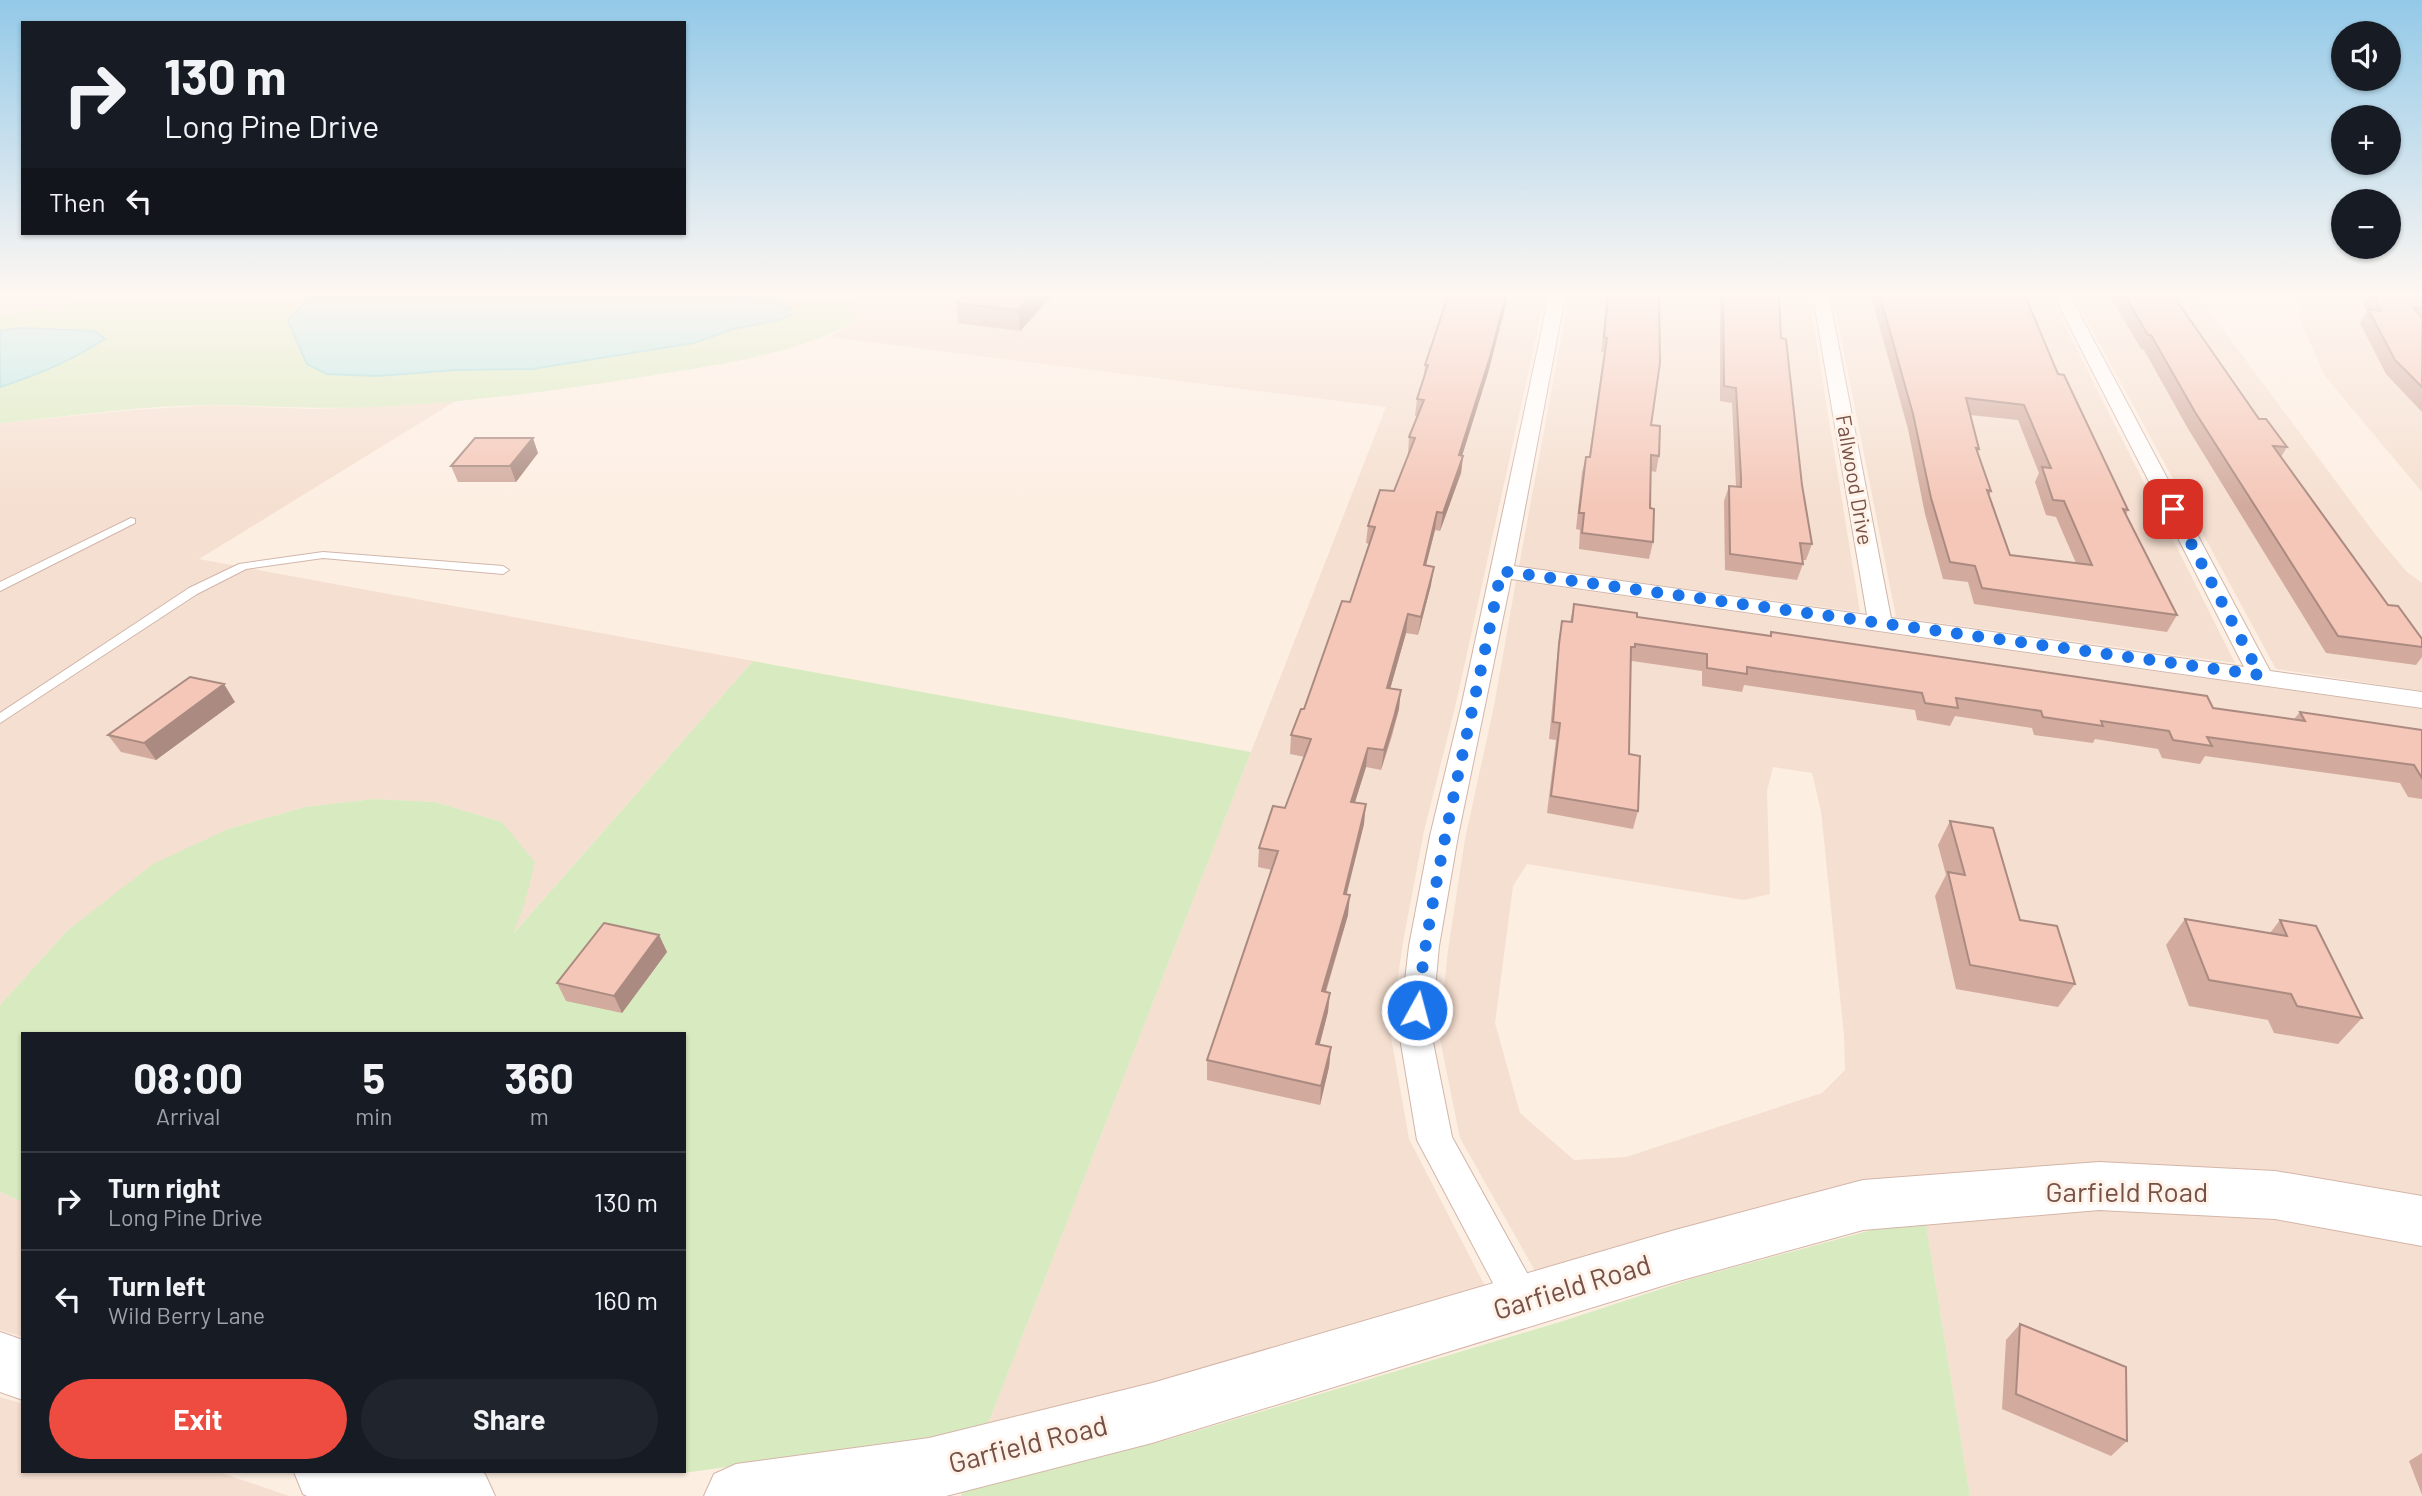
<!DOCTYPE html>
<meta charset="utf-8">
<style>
:root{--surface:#171b24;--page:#20242c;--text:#f1f3f6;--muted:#9ea1a6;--line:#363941;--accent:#ee4c40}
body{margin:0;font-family:Barlow,sans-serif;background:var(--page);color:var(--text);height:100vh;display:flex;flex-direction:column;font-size:26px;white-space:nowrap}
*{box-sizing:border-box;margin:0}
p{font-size:23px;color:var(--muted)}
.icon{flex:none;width:38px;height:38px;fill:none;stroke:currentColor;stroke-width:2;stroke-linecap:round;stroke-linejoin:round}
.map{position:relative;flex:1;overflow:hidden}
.sheet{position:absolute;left:21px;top:1032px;width:665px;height:441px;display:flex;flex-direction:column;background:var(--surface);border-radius:0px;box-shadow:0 2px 5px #0004}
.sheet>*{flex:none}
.top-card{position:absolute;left:21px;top:21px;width:665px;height:214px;border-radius:0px;box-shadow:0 2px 5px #0004;background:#171b24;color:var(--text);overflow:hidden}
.fabs{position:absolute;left:2331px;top:21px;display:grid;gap:14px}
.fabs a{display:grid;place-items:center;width:70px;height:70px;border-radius:50%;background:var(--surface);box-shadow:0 2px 5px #0004;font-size:35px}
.pin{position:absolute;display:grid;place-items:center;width:60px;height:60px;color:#fff;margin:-30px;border-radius:14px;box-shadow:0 4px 10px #0006}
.me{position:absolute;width:77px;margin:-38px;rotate:7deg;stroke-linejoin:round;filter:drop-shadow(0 0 5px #0008)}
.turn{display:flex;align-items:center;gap:24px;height:147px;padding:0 28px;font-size:32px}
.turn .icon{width:91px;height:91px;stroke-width:2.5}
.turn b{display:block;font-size:49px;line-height:60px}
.then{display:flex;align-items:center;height:66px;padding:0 28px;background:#0003;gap:14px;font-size:26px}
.eta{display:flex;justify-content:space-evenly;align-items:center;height:119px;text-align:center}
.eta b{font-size:42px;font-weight:700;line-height:49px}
.button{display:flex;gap:14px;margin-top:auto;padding:14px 28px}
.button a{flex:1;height:80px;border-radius:42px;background:var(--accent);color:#fff;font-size:28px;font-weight:700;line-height:80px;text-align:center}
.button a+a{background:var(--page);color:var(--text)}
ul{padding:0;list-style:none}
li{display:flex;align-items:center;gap:21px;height:98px;padding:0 28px;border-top:2px solid var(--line)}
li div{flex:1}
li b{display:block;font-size:26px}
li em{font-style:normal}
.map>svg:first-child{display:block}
.residential{fill:#f5dfd0;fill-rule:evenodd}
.green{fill:#d8ebc0}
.water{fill:#b5e8e7;stroke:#9bdada;stroke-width:2}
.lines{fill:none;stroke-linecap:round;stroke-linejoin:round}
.lane-casing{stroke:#d1b6ab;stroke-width:2}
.street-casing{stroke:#d1b6ab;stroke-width:2}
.secondary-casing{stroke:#d4b5a8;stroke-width:2}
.lane{fill:#fff;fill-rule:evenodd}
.street{fill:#fff;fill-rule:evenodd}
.secondary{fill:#fff;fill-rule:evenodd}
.wall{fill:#d2ab9e;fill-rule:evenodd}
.shaded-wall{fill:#ab8b81}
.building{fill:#f4c7b8;stroke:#ab8b81;stroke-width:2;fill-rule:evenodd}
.route{stroke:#1a73e8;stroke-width:12;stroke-dasharray:0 21.6}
.labels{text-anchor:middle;stroke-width:6;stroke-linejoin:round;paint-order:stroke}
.far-street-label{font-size:21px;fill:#765147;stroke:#fff3e9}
.near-street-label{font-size:28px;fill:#765147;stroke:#fff3e9}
</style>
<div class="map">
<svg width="2422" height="1496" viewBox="0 0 2422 1496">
<rect width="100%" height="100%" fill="#fdeee2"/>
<path class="residential" d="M 0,296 L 150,296 L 36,308 L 0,315 Z
M 850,296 L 1545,296 L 1457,699 L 1424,831 L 1403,942 L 1390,1031 L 1409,1139 L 1485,1286 L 1143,1386 L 988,1424 L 1386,407 L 829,337 L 858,320 L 853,298 Z
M 1569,296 L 1809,296 L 1860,612 L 1519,566 Z
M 1833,296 L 2050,296 L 2235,663 L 1896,617 Z
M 2074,296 L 2198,296 L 2375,534 L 2406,571 L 2422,583 L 2422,691 L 2276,669 Z
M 2300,296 L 2422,296 L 2422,492 L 2325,376 L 2300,320 Z
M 459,399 L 199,559 L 753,661 L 511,936 L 524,906 L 502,822 L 435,802 L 373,799 L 305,807 L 228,829 L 68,930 L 0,1005 L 0,423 L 135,410 L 215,405 L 311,409 L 398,406 Z
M 1516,581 L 2422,709 L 2422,1201 L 1850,1184 L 1659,1234 L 1535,1271 L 1460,1138 L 1439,1034 L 1448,950 L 1465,839 L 1494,706 ZM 1773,767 L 1812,773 L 1821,811 L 1844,1036 L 1845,1070 L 1822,1093 L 1626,1157 L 1574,1160 L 1520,1113 L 1495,1023 L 1513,886 L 1527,864 L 1744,900 L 1770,894 L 1767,791 Z
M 0,1192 L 23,1202 L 23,1337 L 0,1330 Z
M 2114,1208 L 2288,1217 L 2422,1241 L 2422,1496 L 1970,1496 L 1926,1224 Z
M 0,1397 L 23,1404 L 23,1472 L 219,1472 L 289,1496 L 0,1496 Z"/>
<path class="green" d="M 150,296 L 320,296 L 304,304 L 288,321 L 307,364 L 456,370 L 532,369 L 694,343 L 733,329 L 779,320 L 791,314 L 791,308 L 741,296 L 850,296 L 853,298 L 858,320 C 798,354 723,364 655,375 C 570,389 483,400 397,406 C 336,410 277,406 217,405 C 145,405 72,416 0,423 L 0,387 C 38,375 71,361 105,339 L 63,328 L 0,331 L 0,315 L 36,308 Z
M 753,661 L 1251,752 L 988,1424 L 926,1440 L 683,1473 L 521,1472 L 684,1472 L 684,1034 L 23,1034 L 23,1202 L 0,1192 L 0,1005 L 68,930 L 153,864 L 228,829 L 305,807 L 373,799 L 435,802 L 502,822 L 535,862 L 524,906 L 513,934 Z
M 1926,1224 L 1970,1496 L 961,1496 L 962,1492 L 1163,1441 L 1563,1321 L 1691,1279 L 1879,1228 Z"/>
<path class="water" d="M 320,296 L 741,296 L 791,308 L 792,314 L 779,320 L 733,329 L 694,343 L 532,369 L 456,370 L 377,376 L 327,374 L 307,364 L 288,321 L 304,304 Z
M 19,328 L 95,331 L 105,339 C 71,361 38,375 0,387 L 0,331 Z"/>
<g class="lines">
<defs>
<path id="lane" d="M 131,518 L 135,519 L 135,523 L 0,591 L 0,582 Z
M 323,552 L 503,566 L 509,570 L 503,574 L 323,558 L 246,569 L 197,594 L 0,723 L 0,713 L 189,588 L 239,564 Z"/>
<path id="street" d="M 1549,296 L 1565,296 L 1514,566 L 1867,615 L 1813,296 L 1829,296 L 1891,618 L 2244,667 L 2054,296 L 2070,296 L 2270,671 L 2422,692 L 2422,708 L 1511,579 L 1458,836 L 1439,946 L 1431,1032 L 1452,1137 L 1543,1302 L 1538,1315 L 1524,1321 L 1510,1315 L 1417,1140 L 1399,1032 L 1409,946 L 1430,836 L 1462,703 Z"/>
<path id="secondary" d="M 2099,1162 L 2275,1171 L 2422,1196 L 2422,1246 L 2275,1219 L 2099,1210 L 1863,1230 L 1675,1282 L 1152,1443 L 946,1496 L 704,1496 L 714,1474 L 736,1464 L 929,1438 L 1152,1383 L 1675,1230 L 1863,1180 Z
M 0,1332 L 23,1340 L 23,1400 L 0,1392 Z
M 294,1472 L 481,1472 L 485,1474 L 495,1496 L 307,1496 L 303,1494 Z"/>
</defs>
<use href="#lane" class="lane-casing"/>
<use href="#street" class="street-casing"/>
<use href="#secondary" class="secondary-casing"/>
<use href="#lane" class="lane"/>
<use href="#street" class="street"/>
<use href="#secondary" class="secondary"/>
</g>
<path class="wall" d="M 1052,296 L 1020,331 L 958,323 L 956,303 Z
M 1448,296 L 1508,296 L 1488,373 L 1462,456 L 1463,456 L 1461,473 L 1440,531 L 1435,530 L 1426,566 L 1431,585 L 1418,635 L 1406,633 L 1390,689 L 1399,709 L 1392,736 L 1381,770 L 1366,767 L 1355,802 L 1364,824 L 1346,894 L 1348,915 L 1326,992 L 1328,1012 L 1319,1045 L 1331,1047 L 1329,1067 L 1320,1105 L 1207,1080 L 1207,1060 L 1272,870 L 1258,867 L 1259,848 L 1285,808 L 1305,757 L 1290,754 L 1291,735 L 1304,709 L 1350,602 L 1369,544 L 1366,543 L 1368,526 L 1394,491 L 1409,454 L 1408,454 L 1409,437 L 1418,416 L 1415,416 L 1417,399 L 1423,381 L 1425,365 Z
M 1607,296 L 1661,296 L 1659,303 L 1651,425 L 1659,456 L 1656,472 L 1651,471 L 1650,508 L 1653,542 L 1649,559 L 1579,549 L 1580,530 L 1576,529 L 1582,472 L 1586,457 L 1589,457 L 1604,352 L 1601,352 Z
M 1720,296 L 1779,296 L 1781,338 L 1802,485 L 1812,544 L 1806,560 L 1803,560 L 1803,564 L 1797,580 L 1725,570 L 1724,501 L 1729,486 L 1736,486 L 1732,403 L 1720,401 Z
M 1871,296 L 2025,296 L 2058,374 L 2128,510 L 2126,515 L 2177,615 L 2167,632 L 1974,604 L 1968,582 L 1943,579 L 1925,514 L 1908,429 ZM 1970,415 L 2018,420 L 2039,473 L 2035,482 L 2046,515 L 2056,517 L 2076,563 L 2010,555 L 1989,496 L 1991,491 L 1977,453 L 1979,449 Z
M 2110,296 L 2176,296 L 2180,301 L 2179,303 L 2259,419 L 2287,447 L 2281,457 L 2388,605 L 2422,639 L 2422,657 L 2416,665 L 2326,653 L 2187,427 L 2144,350 L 2141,349 Z
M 2360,296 L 2422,296 L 2422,412 L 2386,374 L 2360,323 L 2367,312 Z
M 538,453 L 516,482 L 458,482 L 451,466 Z
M 1574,604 L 1637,617 L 1770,636 L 1771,632 L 2213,708 L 2294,719 L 2300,712 L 2422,730 L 2422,799 L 2408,797 L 2400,783 L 2205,756 L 2200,764 L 2162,758 L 2158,749 L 2095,739 L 2093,743 L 2034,735 L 2032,728 L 1955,716 L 1950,726 L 1917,720 L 1915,710 L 1744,685 L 1742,692 L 1702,686 L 1702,671 L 1632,661 L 1630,664 L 1629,754 L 1638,811 L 1633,829 L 1547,813 L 1556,740 L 1549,739 L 1559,638 L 1562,621 L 1570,622 Z
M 235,702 L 156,760 L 121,752 L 108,735 Z
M 1950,821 L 2020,920 L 2075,984 L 2058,1007 L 1956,989 L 1935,896 L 1946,875 L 1938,845 Z
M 2185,919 L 2270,933 L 2280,920 L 2362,1018 L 2338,1044 L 2274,1033 L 2268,1020 L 2189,1006 L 2166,945 Z
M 659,935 L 667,952 L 622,1013 L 566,1001 L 557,983 Z
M 2020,1324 L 2127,1441 L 2111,1456 L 2002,1409 L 2006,1340 Z
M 2422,1453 L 2422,1495 L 2409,1461 Z"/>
<path class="shaded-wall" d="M 1031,296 L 1052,296 L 1020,331 L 1018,310 Z
M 1506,296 L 1508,296 L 1488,373 L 1457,472 L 1459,455 Z
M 533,438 L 538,453 L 516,482 L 510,466 Z
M 1463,456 L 1461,473 L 1440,531 L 1443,513 Z
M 1437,512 L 1435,530 L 1421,584 L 1424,565 Z
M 1434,567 L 1431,585 L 1418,635 L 1421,617 Z
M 1408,614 L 1406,633 L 1385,707 L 1387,688 Z
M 224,684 L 235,702 L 156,760 L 144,743 Z
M 1401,690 L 1399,709 L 1381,770 L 1384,750 Z
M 1368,748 L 1366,767 L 1349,821 L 1351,802 Z
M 1366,804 L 1364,824 L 1342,913 L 1344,894 Z
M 1350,895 L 1348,915 L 1320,1010 L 1322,991 Z
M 659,935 L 667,952 L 622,1013 L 614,996 Z
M 1330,993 L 1328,1012 L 1315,1063 L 1316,1044 Z
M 1331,1047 L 1329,1067 L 1320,1105 L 1321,1086 Z"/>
<path class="building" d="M 963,296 L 1031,296 L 1018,310 L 956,303 Z
M 1448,296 L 1506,296 L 1490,357 L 1459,455 L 1463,456 L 1443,513 L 1437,512 L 1424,565 L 1434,567 L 1421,617 L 1408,614 L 1387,688 L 1401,690 L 1394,717 L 1384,750 L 1368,748 L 1351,802 L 1366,804 L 1344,894 L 1350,895 L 1322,991 L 1330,993 L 1316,1044 L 1331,1047 L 1321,1086 L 1207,1060 L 1278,851 L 1259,848 L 1273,806 L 1285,808 L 1311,739 L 1291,735 L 1301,709 L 1304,709 L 1342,601 L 1350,602 L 1375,527 L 1368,526 L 1380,490 L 1394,491 L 1415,438 L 1409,437 L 1424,400 L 1417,399 L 1428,365 L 1425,365 Z
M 1608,296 L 1659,296 L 1660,363 L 1651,425 L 1660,426 L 1659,456 L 1651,455 L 1650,508 L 1654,509 L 1653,542 L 1582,533 L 1584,513 L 1579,513 L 1586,457 L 1590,457 L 1607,338 L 1604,337 Z
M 1723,296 L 1779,296 L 1781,338 L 1786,339 L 1802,485 L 1812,544 L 1800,543 L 1803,564 L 1730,554 L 1729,486 L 1741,487 L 1741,477 L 1736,388 L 1724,386 Z
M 1880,296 L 2025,296 L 2058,374 L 2064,375 L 2128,510 L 2123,509 L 2177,615 L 1982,588 L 1975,566 L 1950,562 L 1931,498 L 1913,414 ZM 1966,398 L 2024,405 L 2051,468 L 2042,467 L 2053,500 L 2064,501 L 2092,565 L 2010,555 L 1987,490 L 1991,491 L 1976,448 L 1979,449 Z
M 2125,296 L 2176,296 L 2180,301 L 2177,301 L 2259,419 L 2266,419 L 2287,447 L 2273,446 L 2388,605 L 2398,606 L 2422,639 L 2422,647 L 2338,636 L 2195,412 L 2151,335 L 2148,335 Z
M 2374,296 L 2422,296 L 2422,309 L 2413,307 L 2422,318 L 2422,387 L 2395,360 L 2368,309 L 2381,311 Z
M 475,438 L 533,438 L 510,466 L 451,466 Z
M 1574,604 L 1637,613 L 1637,617 L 1771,636 L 1771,632 L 2207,696 L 2213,708 L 2305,721 L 2300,712 L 2422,730 L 2422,778 L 2414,765 L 2207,737 L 2212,746 L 2173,740 L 2169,731 L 2101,721 L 2103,726 L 2043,717 L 2041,711 L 1956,698 L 1958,708 L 1925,703 L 1922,693 L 1747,667 L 1747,674 L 1707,668 L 1707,654 L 1635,644 L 1635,647 L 1631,647 L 1629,754 L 1640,756 L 1638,811 L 1551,796 L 1560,723 L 1553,722 L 1559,644 L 1562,621 L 1572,622 Z
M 190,677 L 224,684 L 144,743 L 108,735 Z
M 1950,821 L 1993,828 L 2020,920 L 2057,926 L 2075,984 L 1970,965 L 1948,872 L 1965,875 Z
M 2185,919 L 2287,936 L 2280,920 L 2316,926 L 2362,1018 L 2297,1006 L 2291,994 L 2209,980 Z
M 604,923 L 659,935 L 614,996 L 557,983 Z
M 2020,1324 L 2126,1367 L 2127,1441 L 2016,1394 Z"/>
<linearGradient id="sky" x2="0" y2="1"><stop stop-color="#93c9e8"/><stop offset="0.58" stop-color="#fef7f2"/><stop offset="1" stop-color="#fef7f2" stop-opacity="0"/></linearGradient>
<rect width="2422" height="506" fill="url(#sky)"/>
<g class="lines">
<path class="route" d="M 1417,1010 C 1434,862 1473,718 1501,571 L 2260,675 L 2173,509"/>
</g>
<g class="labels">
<g class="far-street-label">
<text transform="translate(1854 480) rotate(80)" y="7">Fallwood Drive</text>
</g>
<g class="near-street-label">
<text x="2127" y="1202">Garfield Road</text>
<text transform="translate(1572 1287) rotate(-17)" y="10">Garfield Road</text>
<text transform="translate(1028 1444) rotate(-14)" y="10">Garfield Road</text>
</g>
</g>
</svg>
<div class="fabs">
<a><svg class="icon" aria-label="sound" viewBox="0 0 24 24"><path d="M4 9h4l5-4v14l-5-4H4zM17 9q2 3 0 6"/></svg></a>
<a>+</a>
<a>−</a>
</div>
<div class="pin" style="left:2173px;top:509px;background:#d93025"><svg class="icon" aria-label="arrive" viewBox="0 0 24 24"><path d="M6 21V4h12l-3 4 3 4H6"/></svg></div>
<svg class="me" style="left:1417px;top:1010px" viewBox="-20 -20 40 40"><circle r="17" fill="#1a73e8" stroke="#fff" stroke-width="3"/><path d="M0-11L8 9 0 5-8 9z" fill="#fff"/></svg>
<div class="top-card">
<div class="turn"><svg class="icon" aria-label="right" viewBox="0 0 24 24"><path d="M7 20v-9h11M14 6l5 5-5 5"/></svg><div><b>130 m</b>Long Pine Drive</div></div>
<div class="then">Then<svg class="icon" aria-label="left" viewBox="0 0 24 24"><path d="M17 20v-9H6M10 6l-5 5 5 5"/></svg></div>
</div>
<section class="sheet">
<div class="eta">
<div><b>08:00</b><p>Arrival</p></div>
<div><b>5</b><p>min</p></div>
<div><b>360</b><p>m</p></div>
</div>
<ul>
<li><svg class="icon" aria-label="right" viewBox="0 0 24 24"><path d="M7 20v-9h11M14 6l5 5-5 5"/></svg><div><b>Turn right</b><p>Long Pine Drive</p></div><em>130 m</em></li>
<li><svg class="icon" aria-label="left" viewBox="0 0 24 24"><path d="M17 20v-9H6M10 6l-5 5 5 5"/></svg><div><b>Turn left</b><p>Wild Berry Lane</p></div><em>160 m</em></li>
</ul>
<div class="button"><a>Exit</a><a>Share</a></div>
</section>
</div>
